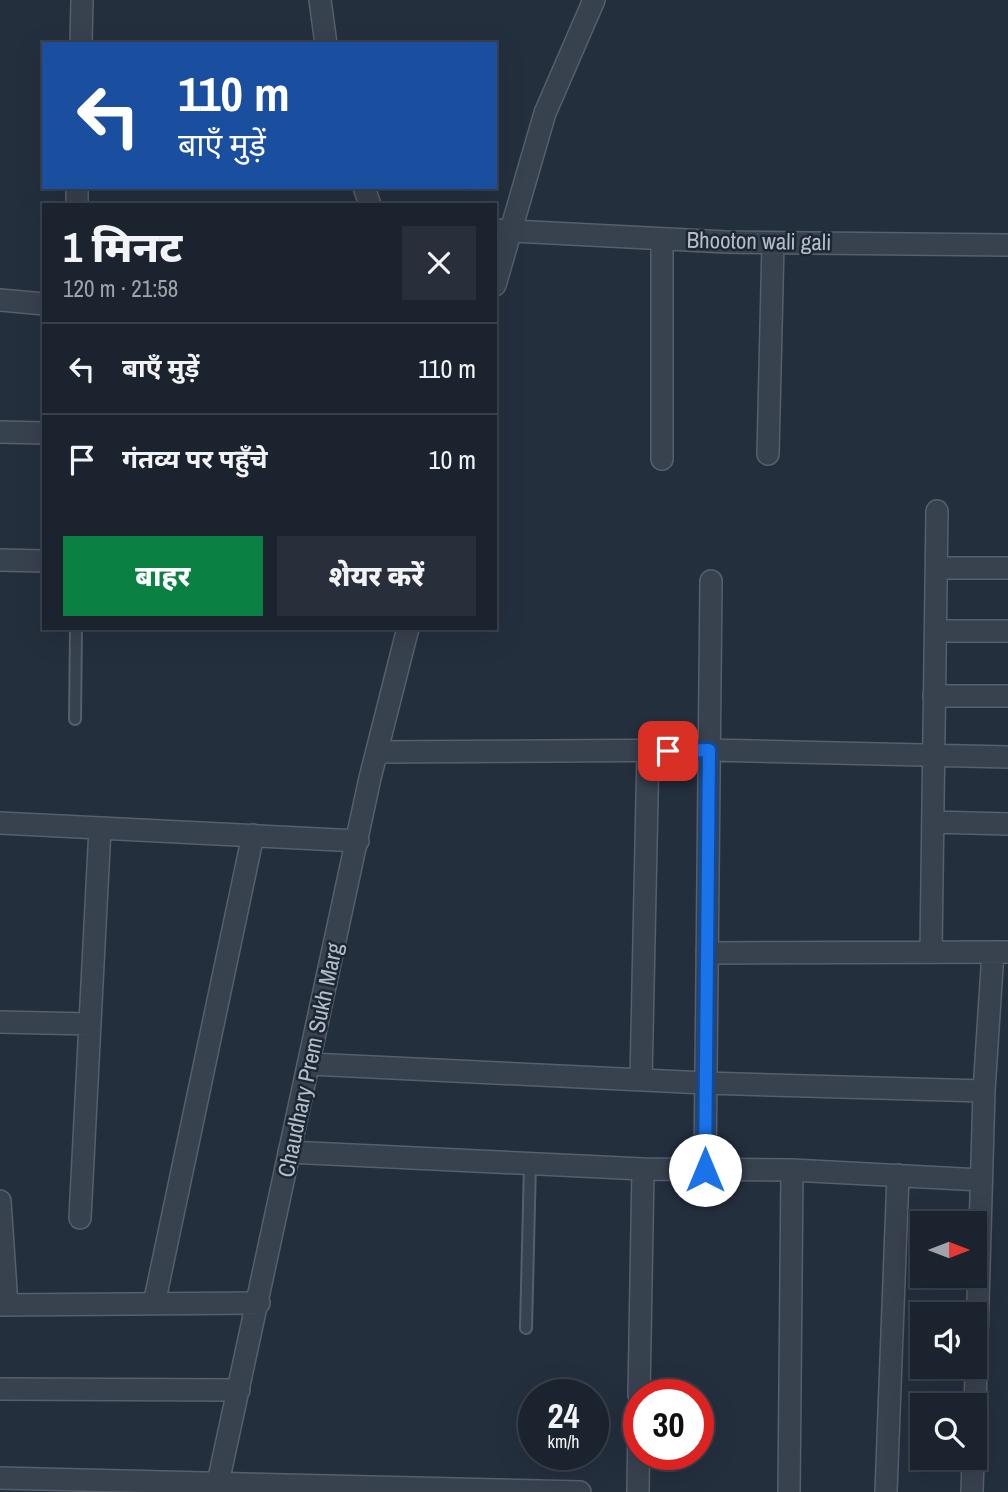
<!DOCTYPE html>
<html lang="hi">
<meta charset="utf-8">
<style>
:root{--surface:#1b232e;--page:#282f3a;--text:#f1f3f6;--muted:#a0a4aa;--line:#39404a;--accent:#0b8043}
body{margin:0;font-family:"Archivo Narrow","Noto Sans Devanagari",sans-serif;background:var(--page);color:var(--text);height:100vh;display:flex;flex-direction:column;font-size:26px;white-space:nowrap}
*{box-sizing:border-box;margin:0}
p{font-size:23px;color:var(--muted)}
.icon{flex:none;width:38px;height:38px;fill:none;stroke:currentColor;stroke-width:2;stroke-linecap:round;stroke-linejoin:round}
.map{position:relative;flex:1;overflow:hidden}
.side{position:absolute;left:42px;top:203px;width:455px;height:427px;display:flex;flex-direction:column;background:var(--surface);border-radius:0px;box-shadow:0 7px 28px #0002,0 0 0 2px var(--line)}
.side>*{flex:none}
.banner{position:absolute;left:42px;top:42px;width:455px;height:147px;border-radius:0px;box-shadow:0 7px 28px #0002,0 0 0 2px var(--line);background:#1a4fa0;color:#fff;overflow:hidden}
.needle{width:46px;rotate:90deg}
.buttons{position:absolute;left:910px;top:1211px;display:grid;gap:14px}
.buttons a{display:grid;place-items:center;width:77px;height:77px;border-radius:0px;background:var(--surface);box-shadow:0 7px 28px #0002,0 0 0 2px var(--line);font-size:35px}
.speed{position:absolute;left:518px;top:1379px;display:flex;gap:14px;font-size:35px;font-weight:700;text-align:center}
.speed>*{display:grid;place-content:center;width:91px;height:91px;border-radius:50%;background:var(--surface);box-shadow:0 7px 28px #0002,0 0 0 2px var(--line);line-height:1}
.speed small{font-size:18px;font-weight:400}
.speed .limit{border:10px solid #d22;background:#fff;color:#111}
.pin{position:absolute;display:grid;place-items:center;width:60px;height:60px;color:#fff;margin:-30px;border-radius:14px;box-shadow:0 4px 10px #0006}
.me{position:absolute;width:77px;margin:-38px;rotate:0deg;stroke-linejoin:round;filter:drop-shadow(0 0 5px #0008)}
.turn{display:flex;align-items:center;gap:24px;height:147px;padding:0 21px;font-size:32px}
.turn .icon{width:91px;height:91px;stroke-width:2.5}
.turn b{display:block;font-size:49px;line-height:60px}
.round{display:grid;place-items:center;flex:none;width:74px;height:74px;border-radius:0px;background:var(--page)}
.headline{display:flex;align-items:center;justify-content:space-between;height:119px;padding:0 21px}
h1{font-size:42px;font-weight:800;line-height:52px}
.action{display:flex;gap:14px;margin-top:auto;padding:14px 21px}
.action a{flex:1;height:80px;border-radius:0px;background:var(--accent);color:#fff;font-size:28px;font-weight:800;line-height:80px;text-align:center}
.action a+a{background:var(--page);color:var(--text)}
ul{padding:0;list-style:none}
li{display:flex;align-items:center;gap:21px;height:91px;padding:0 21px;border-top:2px solid var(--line)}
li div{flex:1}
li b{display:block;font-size:26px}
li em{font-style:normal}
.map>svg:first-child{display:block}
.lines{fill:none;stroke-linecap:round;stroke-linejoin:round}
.lane-casing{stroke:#565f6c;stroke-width:14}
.street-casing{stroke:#565f6c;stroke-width:24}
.lane{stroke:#38414e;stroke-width:10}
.street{stroke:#38414e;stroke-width:21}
.route-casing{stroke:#114b97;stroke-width:18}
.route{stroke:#1a73e8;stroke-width:12}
.labels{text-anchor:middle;stroke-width:5;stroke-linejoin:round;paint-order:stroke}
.street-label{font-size:23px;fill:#b4bcc9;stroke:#1d2633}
</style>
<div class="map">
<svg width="1008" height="1492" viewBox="0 0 1008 1492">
<rect width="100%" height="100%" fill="#242f3e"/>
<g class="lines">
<defs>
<path id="lane" d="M 75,719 L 76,628
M 526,1328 L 530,1164"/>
<path id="street" d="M 320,0 L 326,44
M 81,44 L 82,0
M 364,187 L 370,205
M 77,205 L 77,187
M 495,230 L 726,242 L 1008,245
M 662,239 L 662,459
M 495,285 L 545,113 L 594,0
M 0,300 L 44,304
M 0,432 L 44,433
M 768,454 L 773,243
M 0,560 L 44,561
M 937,568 L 1008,568
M 936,631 L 1008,631
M 934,696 L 1008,696
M 377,752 L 709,750 L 1008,757
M 933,822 L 1008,824
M 0,823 L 358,841
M 931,952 L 937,511
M 707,953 L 1008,952
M 0,1022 L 90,1024
M 310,1064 L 705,1083 L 984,1091
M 641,1080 L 648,751
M 289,1152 L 643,1169 L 792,1170 L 981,1180
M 705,1170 L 711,581
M 0,1201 L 7,1305
M 80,1218 L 100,828
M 154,1304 L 253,835
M 0,1305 L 259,1303
M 0,1389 L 239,1390
M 639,1395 L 643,1169
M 975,1408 L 984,1091 L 993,952
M 0,1478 L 580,1492
M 216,1492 L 370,778 L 408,628
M 638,1492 L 639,1417
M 789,1492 L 792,1170
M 886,1492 L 898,1175
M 972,1492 L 973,1458"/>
</defs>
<use href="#lane" class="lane-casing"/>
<use href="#street" class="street-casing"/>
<use href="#lane" class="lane"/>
<use href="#street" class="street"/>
</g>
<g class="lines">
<defs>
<path id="route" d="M 668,751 L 709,750 L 705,1170"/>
</defs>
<use href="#route" class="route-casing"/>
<use href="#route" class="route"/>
</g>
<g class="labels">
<g class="street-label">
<text transform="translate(759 241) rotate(1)" y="8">Bhooton wali gali</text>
<text transform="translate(310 1060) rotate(-78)" y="8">Chaudhary Prem Sukh Marg</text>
</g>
</g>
</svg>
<div class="buttons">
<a><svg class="needle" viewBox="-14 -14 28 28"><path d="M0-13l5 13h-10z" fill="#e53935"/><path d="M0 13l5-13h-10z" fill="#a0a4aa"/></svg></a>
<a><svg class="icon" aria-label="sound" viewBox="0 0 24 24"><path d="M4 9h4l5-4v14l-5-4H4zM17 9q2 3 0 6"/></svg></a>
<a><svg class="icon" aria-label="search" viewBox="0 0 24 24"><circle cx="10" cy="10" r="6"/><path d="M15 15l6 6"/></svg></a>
</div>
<div class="speed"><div>24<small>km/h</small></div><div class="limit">30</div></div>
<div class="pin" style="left:668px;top:751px;background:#d93025"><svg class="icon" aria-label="arrive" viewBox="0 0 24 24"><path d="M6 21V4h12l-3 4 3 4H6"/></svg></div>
<svg class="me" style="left:705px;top:1170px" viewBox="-20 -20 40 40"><circle r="19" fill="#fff"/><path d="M0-13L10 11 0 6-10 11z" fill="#1a73e8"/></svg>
<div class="banner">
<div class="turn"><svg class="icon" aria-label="left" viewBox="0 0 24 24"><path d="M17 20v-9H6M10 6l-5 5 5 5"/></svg><div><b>110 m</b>बाएँ मुड़ें</div></div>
</div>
<section class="side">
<div class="headline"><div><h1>1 मिनट</h1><p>120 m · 21:58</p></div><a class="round"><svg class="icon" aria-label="close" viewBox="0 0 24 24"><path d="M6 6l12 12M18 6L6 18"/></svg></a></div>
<ul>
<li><svg class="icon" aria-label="left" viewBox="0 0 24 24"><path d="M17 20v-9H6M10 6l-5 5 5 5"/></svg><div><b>बाएँ मुड़ें</b></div><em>110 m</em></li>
<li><svg class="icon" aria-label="arrive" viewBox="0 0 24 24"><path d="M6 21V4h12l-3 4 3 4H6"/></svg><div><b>गंतव्य पर पहुँचे</b></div><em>10 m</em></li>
</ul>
<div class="action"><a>बाहर</a><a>शेयर करें</a></div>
</section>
</div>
